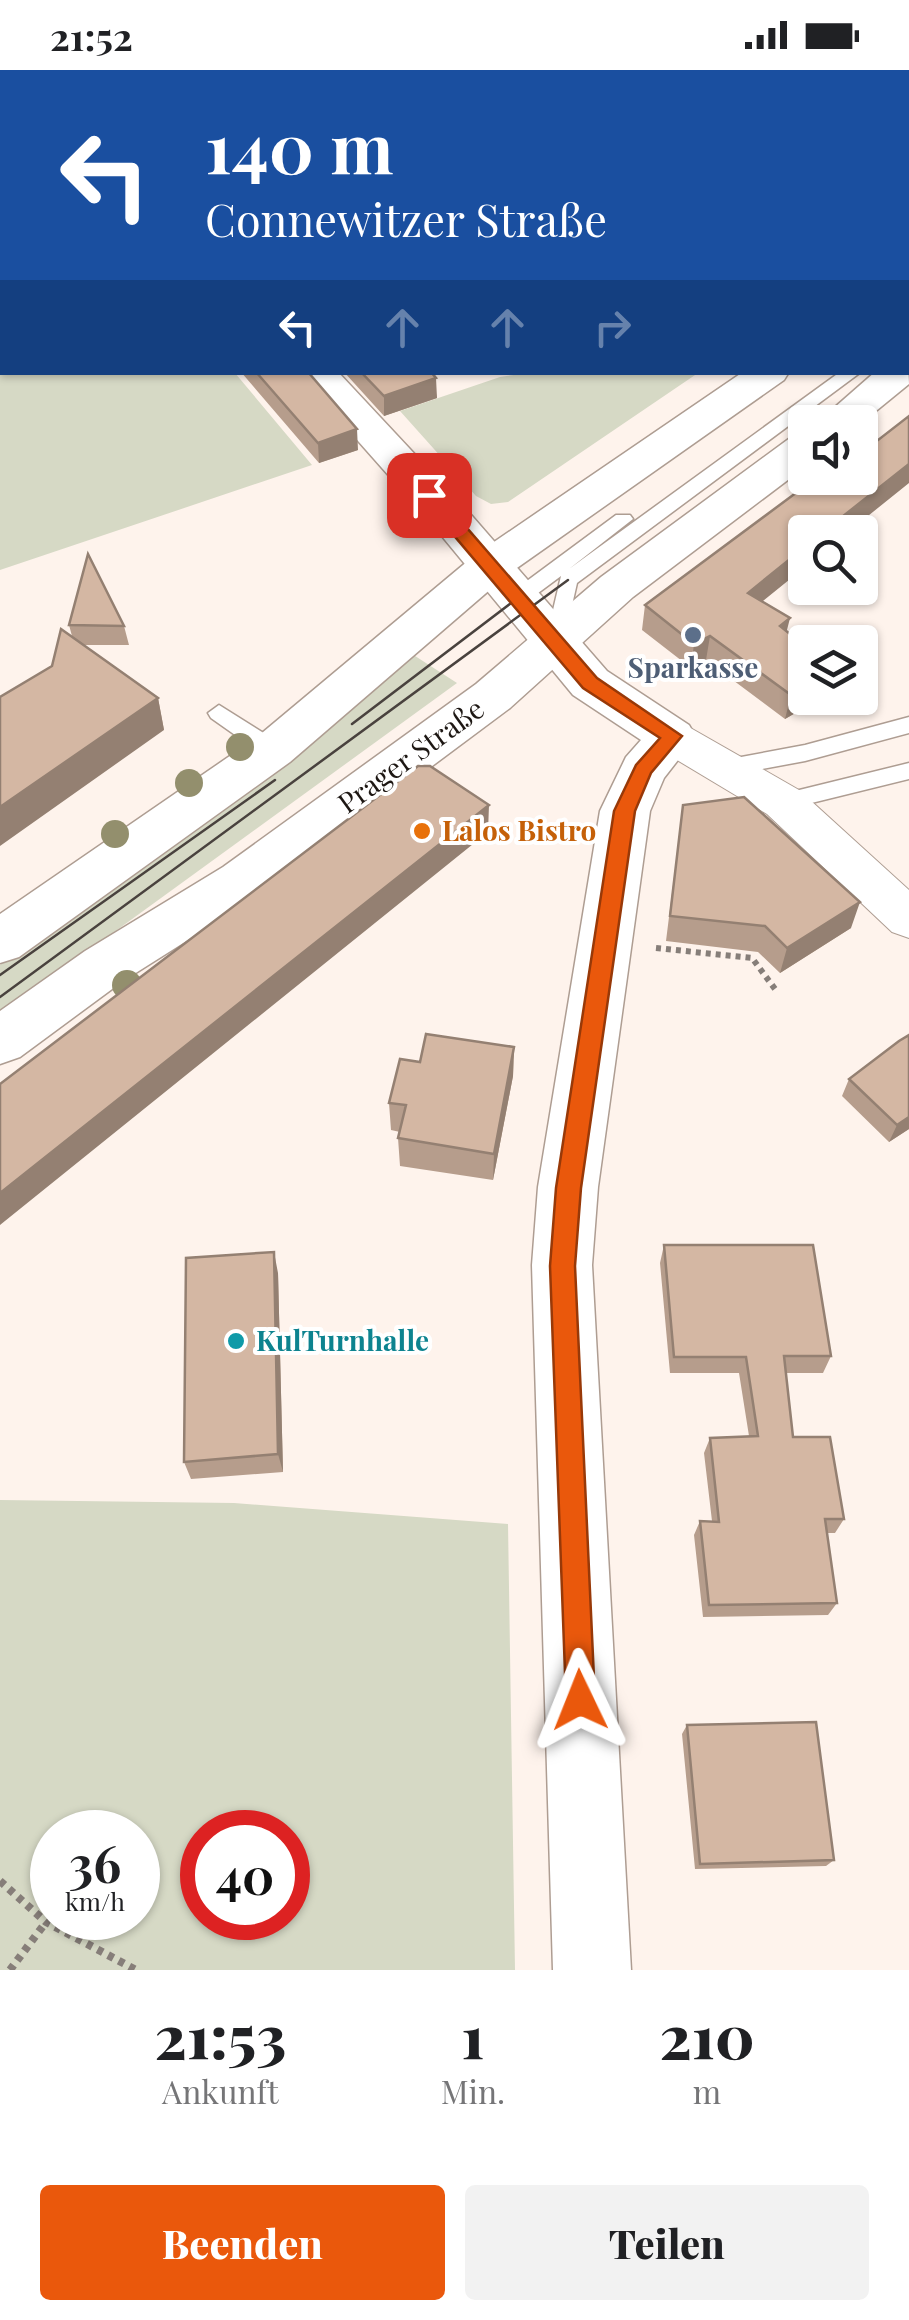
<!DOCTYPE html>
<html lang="de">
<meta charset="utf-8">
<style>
:root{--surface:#fff;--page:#f2f2f2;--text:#202124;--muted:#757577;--accent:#ea580c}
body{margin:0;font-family:"Playfair Display",serif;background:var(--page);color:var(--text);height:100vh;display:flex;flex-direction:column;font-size:38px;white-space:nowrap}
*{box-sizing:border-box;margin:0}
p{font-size:32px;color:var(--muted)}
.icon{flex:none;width:55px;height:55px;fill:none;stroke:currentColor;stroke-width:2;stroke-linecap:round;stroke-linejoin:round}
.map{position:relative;height:1900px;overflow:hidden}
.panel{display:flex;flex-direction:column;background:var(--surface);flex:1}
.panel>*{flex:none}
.banner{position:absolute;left:0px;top:0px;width:910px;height:305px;box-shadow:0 2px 8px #0004;background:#1a4fa0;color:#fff;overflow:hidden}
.controls{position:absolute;left:788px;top:335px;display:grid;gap:20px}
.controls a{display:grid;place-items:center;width:90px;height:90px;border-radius:10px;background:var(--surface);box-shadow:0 2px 8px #0004;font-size:50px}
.speed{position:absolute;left:30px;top:1740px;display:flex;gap:20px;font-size:50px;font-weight:700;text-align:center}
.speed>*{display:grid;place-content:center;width:130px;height:130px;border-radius:50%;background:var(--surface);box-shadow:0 2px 8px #0004;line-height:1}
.speed small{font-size:25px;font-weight:400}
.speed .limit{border:15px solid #d22;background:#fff;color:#111}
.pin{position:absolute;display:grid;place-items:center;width:85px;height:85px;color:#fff;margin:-42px;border-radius:20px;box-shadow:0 5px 15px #0006}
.me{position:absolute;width:110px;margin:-55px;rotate:358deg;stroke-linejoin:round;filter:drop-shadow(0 0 8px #0008)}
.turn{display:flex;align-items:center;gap:35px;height:210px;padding:0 40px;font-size:45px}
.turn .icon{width:130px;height:130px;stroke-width:2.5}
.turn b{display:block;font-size:70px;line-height:85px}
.lanes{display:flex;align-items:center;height:95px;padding:0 40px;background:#0003;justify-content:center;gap:50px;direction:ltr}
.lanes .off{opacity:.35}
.eta{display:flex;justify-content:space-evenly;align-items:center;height:170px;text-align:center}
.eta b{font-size:60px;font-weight:800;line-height:70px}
.button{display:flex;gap:20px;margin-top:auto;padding:20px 40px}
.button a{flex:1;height:115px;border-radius:10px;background:var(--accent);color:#fff;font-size:40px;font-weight:800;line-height:115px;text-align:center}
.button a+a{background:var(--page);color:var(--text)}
.status{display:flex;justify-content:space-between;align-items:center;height:70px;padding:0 50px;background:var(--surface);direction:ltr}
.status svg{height:28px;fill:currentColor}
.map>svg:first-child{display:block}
.green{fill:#d6d9c5;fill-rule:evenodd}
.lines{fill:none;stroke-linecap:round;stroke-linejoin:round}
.service-casing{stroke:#ae9d92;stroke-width:3}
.minor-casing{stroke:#ae9d92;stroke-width:2}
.tertiary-casing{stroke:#ae9d92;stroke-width:3}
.primary-casing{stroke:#ae9d92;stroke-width:3}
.path-far1{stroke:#867e79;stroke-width:6;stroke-dasharray:5 5;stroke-linecap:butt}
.path{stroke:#867e79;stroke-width:8;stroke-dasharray:6 6;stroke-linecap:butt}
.service{fill:#fff;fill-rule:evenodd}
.minor{fill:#fff;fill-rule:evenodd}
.tertiary{fill:#fff;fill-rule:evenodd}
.primary{fill:#fff;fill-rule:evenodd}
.tram{stroke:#49423e;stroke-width:2.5}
.tree{fill:#938f6d}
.wall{fill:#b69d8c}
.shaded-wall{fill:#948072}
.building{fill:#d4b7a3;stroke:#948072;stroke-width:2.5}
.route{fill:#ea580c;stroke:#983908;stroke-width:2.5}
.service-dot{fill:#5c6f8a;stroke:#fff;stroke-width:4}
.food-dot{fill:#e8710a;stroke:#fff;stroke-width:4}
.culture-dot{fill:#0f9aa8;stroke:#fff;stroke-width:4}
.labels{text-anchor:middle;stroke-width:8;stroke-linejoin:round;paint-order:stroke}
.service-label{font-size:28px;font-weight:bold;fill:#4e5e75;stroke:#fff}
.street-label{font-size:28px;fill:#1d1713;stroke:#fff}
.food-label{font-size:28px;font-weight:bold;fill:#c56008;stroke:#fff;text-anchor:start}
.culture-label{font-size:28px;font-weight:bold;fill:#0d838f;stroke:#fff;text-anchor:start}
</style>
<div class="status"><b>21:52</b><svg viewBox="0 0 49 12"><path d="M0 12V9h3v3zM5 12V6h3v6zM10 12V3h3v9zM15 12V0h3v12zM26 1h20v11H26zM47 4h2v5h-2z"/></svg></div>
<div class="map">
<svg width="909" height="1900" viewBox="0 0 909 1900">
<rect width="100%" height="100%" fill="#fef3ec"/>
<path class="green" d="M 0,291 L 2,302 L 235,303 L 312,395 L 0,500 Z
M 535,302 L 698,303 L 508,432 L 491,434 L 476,426 L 400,341 L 500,307 Z
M 412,584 L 457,613 L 0,945 L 0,895 L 288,690 Z
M 0,1430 L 234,1433 L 508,1454 L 515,1900 L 0,1900 ZM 138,1762 L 138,1848 L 52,1848 L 52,1762 ZM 288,1762 L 288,1848 L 202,1848 L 202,1762 Z"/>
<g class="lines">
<defs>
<path id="service" d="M 840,302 L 861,302 L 577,513 L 563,575 L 556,577 L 546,570 L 561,506 L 526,532 L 512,532 L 512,522 L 616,445 L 630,445 L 633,449 L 569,499 Z
M 219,635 L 281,674 L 284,680 L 281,686 L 265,686 L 211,648 L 208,643 Z
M 909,647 L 909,663 L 805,691 L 725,706 L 714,698 L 725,690 L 805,675 Z
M 909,693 L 909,709 L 783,740 L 772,732 L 783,724 Z"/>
<path id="minor" d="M 672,651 L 687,656 L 799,720 L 909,820 L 909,868 L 892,862 L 767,744 L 657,678 L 650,667 L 657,656 Z"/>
<path id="tertiary" d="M 221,0 L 253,0 L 253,2 L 221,2 Z
M 908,99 L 909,99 L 909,120 L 908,120 Z
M 297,302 L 338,302 L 466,439 L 607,601 L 689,655 L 696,667 L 664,708 L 650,741 L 598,1117 L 592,1195 L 631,1900 L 553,1900 L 532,1195 L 538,1117 L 600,741 L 626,687 L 641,670 L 573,625 L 436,459 Z"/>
<path id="primary" d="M 908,292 L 909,314 L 860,354 L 818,352 L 875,302 L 908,302 Z
M 743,302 L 789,302 L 784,310 L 507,505 L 290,692 L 19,887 L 0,893 L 0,844 L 256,668 L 475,485 Z
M 805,364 L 805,397 L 633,527 L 510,638 L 259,825 L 123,911 L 20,987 L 0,994 L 0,941 L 85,881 L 223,797 L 476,614 L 601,507 L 790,368 Z"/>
</defs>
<use href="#service" class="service-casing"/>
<use href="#minor" class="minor-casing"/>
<use href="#tertiary" class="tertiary-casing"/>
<use href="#primary" class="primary-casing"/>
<path class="path-far1" d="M 656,878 L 752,888 L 775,919"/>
<path class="path" d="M 0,1811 L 46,1852 L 136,1900
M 10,1900 L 46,1852"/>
<use href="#service" class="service"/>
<use href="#minor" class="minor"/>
<use href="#tertiary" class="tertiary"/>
<use href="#primary" class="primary"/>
<path class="tram" d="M 352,654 L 519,527
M 0,905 L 275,710
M 0,927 L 568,510"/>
</g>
<g class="tree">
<circle cx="240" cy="677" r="14"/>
<circle cx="189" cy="713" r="14"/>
<circle cx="115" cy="764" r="14"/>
<circle cx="127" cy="915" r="15"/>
</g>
<path class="wall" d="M 0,0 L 71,0 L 70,2 L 2,2 L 2,29 L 0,29 Z
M 2,60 L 2,290 L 0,290 L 0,67 Z
M 241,302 L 308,302 L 358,380 L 319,393 Z
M 344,302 L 431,302 L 437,328 L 384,346 Z
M 762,531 L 787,562 L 805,628 L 821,628 L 785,649 L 706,590 L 691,598 L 642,560 L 645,535 Z
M 69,555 L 124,556 L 129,575 L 83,575 L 158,628 L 164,660 L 52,596 L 72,566 Z
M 683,735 L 851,858 L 780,903 L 758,882 L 666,871 Z
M 909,965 L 909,1059 L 889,1072 L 842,1026 L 849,1009 Z
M 514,977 L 513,1006 L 493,1110 L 400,1096 L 398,1068 L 400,1062 L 391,1060 L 389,1033 L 420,992 Z
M 664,1175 L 831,1286 L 823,1303 L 786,1303 L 793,1367 L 844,1449 L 835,1463 L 827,1463 L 837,1533 L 828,1545 L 703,1547 L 694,1465 L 700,1451 L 712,1451 L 704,1383 L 710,1368 L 749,1366 L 739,1303 L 670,1303 L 660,1193 Z
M 278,1203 L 283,1402 L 191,1409 L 184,1392 Z
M 687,1655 L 834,1790 L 826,1796 L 695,1799 L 682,1664 Z"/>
<path class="shaded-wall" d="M 57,0 L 71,0 L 70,2 L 56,2 Z
M 887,0 L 909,0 L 909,16 L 908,17 L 908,2 L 881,2 Z
M 436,308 L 437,328 L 384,346 L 384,326 Z
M 357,359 L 358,380 L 319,393 L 318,373 Z
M 909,394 L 909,413 L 848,462 L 823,462 Z
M 805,477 L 805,497 L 743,547 L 748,523 Z
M 790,548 L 784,572 L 780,556 Z
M 710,566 L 706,590 L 691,598 L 694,574 Z
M 805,617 L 805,628 L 821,628 L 785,649 L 791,625 Z
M 158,628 L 164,660 L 0,776 L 0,737 Z
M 489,735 L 488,762 L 0,1155 L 0,1123 Z
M 860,832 L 851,858 L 780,903 L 787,878 Z
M 514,977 L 513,1006 L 493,1110 L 494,1084 Z
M 909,1047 L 909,1059 L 889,1072 L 897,1055 Z
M 274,1182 L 278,1203 L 283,1402 L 278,1384 Z"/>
<path class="building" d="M 0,0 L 57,0 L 56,2 L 2,3 L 0,3 Z
M 264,0 L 317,0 L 317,2 L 265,2 Z
M 425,0 L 509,0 L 510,2 L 425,2 Z
M 595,0 L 887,0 L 881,2 L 595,2 Z
M 2,60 L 2,266 L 0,266 L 0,67 Z
M 256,302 L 308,302 L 357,359 L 318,373 Z
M 361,302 L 431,302 L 436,308 L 384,326 Z
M 909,346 L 909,394 L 823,462 L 805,462 L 805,477 L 748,523 L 790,548 L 780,556 L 805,576 L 805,617 L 791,625 L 710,566 L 694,574 L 645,535 L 816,408 L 860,408 L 860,384 Z
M 88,484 L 124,556 L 69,555 Z
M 61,559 L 158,628 L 0,737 L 0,627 L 52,596 Z
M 418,696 L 430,696 L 489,735 L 0,1123 L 0,1014 Z
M 744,727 L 860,832 L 787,878 L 765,856 L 670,846 L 683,735 Z
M 426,964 L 514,977 L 494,1084 L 398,1068 L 406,1035 L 389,1033 L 400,989 L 420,992 Z
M 909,965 L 909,1047 L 897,1055 L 849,1009 L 899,971 Z
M 664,1175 L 813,1175 L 831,1286 L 784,1286 L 793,1367 L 830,1367 L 844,1449 L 825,1449 L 837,1533 L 709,1535 L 700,1451 L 719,1452 L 710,1368 L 758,1366 L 746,1287 L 674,1287 Z
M 274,1182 L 278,1384 L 184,1392 L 186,1188 Z
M 816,1652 L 834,1790 L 700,1794 L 687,1655 Z"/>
<path class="route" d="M 429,419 L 435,421 L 597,608 L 682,666 L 651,703 L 635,741 L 581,1118 L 575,1196 L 595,1630 L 591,1640 L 580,1645 L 570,1640 L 566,1630 L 550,1196 L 556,1118 L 614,741 L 636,695 L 660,668 L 583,618 L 423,429 L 421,425 Z"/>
<circle class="service-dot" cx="693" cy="565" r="10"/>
<circle class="food-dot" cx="422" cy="761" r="10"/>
<circle class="culture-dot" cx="236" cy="1271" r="10"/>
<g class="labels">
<g class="service-label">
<text x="693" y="608">Sparkasse</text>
</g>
<g class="street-label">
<text transform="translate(411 686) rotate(-36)" y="10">Prager Straße</text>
</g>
<g class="food-label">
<text x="442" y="771">Lalos Bistro</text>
</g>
<g class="culture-label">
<text x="256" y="1281">KulTurnhalle</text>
</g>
</g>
</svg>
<div class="controls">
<a><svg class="icon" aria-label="sound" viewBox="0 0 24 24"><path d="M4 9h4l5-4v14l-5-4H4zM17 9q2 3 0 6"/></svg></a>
<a><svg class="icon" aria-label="search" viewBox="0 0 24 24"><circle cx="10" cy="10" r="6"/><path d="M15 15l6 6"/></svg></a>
<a><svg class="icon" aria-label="layers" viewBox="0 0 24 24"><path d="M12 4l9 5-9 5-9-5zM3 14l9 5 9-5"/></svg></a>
</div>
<div class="speed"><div>36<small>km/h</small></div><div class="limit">40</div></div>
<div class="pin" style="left:429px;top:425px;background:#d93025"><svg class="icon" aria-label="arrive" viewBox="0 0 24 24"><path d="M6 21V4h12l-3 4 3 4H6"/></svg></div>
<svg class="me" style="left:580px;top:1630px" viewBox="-20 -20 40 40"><path d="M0-17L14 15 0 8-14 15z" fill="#ea580c" stroke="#fff" stroke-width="4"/></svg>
<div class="banner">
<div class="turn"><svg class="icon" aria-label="left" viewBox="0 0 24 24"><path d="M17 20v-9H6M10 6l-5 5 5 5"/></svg><div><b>140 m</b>Connewitzer Straße</div></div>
<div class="lanes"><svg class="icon" aria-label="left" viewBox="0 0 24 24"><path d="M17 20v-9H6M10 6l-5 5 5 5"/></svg><svg class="icon off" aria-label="ahead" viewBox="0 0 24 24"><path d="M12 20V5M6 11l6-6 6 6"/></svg><svg class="icon off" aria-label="ahead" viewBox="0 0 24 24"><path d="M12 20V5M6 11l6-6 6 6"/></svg><svg class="icon off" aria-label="right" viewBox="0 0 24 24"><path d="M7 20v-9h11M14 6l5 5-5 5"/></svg></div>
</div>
</div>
<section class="panel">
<div class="eta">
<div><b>21:53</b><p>Ankunft</p></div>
<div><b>1</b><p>Min.</p></div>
<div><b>210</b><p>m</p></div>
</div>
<div class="button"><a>Beenden</a><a>Teilen</a></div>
</section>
